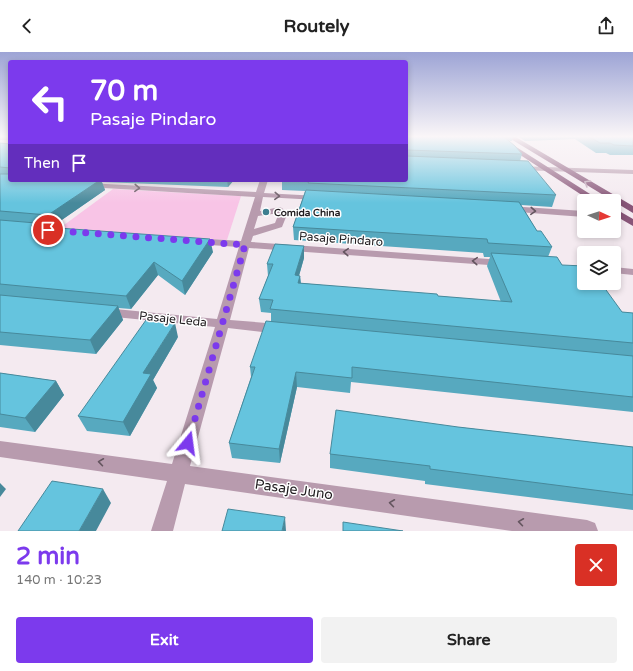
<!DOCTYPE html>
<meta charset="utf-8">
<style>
:root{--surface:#fff;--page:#f2f2f2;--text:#222;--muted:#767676;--accent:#7c3aed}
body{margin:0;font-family:"Varela Round",sans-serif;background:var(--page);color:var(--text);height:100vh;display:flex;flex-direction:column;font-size:15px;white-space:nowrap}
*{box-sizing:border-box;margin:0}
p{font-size:13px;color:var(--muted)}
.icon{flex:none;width:22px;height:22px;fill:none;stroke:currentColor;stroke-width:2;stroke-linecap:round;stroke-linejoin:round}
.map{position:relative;height:479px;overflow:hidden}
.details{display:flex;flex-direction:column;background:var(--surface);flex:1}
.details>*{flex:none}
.hud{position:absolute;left:8px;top:8px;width:400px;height:122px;border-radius:4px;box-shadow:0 2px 6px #0003;background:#7c3aed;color:#fff;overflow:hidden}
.needle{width:26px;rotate:93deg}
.fabs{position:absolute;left:577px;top:142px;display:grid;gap:8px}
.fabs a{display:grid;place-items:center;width:44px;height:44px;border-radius:4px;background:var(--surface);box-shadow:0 2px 6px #0003;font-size:20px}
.pin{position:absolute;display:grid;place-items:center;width:34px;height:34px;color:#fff;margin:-17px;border:2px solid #fff;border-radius:50%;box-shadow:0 1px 4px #0007}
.me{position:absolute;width:44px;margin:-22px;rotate:16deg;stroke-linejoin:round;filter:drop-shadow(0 0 3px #0008)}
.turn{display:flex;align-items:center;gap:14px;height:84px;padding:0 16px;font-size:18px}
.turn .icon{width:52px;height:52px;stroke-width:2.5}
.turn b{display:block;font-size:28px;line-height:34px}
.then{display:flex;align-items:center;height:38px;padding:0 16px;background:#0003;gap:8px;font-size:15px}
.round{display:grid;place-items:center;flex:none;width:42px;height:42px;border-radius:4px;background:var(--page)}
.overview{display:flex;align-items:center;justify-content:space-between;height:68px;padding:0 16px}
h1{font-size:24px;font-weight:800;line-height:30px;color:var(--accent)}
.primary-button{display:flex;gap:8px;margin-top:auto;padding:8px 16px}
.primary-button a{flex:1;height:46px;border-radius:4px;background:var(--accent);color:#fff;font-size:16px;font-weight:800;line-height:46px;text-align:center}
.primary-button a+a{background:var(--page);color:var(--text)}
header{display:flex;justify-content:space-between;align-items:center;height:52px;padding:0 16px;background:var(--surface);font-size:18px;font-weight:800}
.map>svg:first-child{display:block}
.green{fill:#f8c4e6}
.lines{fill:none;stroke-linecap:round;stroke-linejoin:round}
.minor{fill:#b89bae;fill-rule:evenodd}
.major{fill:#885578;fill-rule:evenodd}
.wall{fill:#57a9bf}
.shaded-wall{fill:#47899b}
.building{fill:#65c4de;stroke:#47899b}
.oneway{stroke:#c4aabc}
.oneway2{stroke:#64555f}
.route{stroke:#7c3aed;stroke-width:7;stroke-dasharray:0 12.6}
.poi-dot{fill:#3d7e90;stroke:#fff;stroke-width:1.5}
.labels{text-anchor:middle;stroke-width:3;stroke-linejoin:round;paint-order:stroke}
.far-poi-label{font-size:10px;font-weight:bold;fill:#201c1f;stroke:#fff;text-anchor:start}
.street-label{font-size:12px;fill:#201c1f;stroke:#fff}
.near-street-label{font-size:14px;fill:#201c1f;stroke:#fff}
</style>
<header><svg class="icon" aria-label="back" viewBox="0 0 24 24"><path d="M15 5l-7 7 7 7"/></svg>Routely<svg class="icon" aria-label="share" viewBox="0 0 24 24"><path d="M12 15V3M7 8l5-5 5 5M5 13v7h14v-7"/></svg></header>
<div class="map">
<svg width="633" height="479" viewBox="0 0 633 479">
<rect width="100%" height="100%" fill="#f4eaf0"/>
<path class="green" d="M 113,137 L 241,144 L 227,188 L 60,176 Z"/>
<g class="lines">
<path class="minor" d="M 0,84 L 10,84 L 10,88 L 0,88 Z
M 516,114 L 633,118 L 633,122 L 519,118 L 515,116 Z
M 260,128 L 268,128 L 264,141 L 318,144 L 322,146 L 318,148 L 263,145 L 260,159 L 280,155 L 288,160 L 282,175 L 253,184 L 251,190 L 503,208 L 508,211 L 503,214 L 249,196 L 230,268 L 279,272 L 284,274 L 286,277 L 284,280 L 279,282 L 228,276 L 190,414 L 587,468 L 595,471 L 598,479 L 512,479 L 185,432 L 173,479 L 151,479 L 167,429 L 0,405 L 0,389 L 172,412 L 215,275 L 105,264 L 100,263 L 99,260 L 100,257 L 105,256 L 217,267 L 239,195 L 195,192 L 190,189 L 195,186 L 241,189 L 255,145 L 87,135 L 83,133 L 87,131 L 256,140 ZM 279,161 L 275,171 L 254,177 L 258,164 Z
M 508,154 L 584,159 L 584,165 L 505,159 L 505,155 Z
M 614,215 L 633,217 L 633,223 L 614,221 Z"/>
<path class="major" d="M 491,84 L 499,84 L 601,149 L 591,149 Z
M 506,84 L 514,84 L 633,154 L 633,161 Z
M 614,156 L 633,167 L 633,174 L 614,163 Z"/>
</g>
<path class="wall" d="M 406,84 L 513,84 L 512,89 L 510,89 L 504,85 L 522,102 L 520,109 L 556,143 L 552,155 L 521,153 L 537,179 L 552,195 L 548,205 L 562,213 L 622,260 L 633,261 L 633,360 L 351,330 L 350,341 L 297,335 L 280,411 L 232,406 L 229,391 L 251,325 L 250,315 L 271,269 L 271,261 L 261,260 L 259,247 L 268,224 L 267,212 L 304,206 L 299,224 L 300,224 L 301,231 L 438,244 L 501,250 L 487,214 L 490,205 L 484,205 L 483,201 L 294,188 L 293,175 L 305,139 L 282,138 L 282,128 L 406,128 Z
M 517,84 L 633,84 L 633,103 L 610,103 L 606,101 L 596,101 L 575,87 L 525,89 Z
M 0,91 L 10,92 L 10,128 L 234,128 L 228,135 L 102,130 L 105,138 L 53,174 L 37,173 L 38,174 L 213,200 L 185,243 L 158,223 L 131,257 L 118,256 L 123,268 L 96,302 L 0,293 Z
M 178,285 L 153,328 L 157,336 L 130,384 L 87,379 L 78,364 Z
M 0,321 L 56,329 L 64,343 L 35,380 L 0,375 Z
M 458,375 L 633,395 L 633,458 L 425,432 L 425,429 L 330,416 L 330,402 Z"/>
<path class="shaded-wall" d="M 100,128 L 101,128 L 105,138 L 53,174 L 48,163 Z
M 227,128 L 234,128 L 228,135 Z
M 36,171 L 42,182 L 31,174 Z
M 210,187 L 213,200 L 185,243 L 182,229 Z
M 304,194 L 304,206 L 295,237 L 295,223 Z
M 154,210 L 158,223 L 131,257 L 126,244 Z
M 300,224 L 301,237 L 298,231 Z
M 118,254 L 123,268 L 96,302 L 90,288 Z
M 175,271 L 178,285 L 153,328 L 157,336 L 130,384 L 123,370 L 143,321 Z
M 296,320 L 297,335 L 280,411 L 279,397 Z
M 56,329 L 64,343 L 35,380 L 25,366 Z
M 0,431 L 6,437 L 0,445 Z
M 103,437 L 111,451 L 96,479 L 79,479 Z
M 285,465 L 286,479 L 282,479 Z"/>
<path class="building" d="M 406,84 L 503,84 L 515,94 L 522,102 L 407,98 L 406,99 Z
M 588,84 L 633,84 L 633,94 L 614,93 L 610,91 L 600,91 Z
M 0,91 L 10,92 L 10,116 L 0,115 Z
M 406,100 L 407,104 L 528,109 L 556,143 L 308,131 L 309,128 L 300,128 L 406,128 Z
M 0,122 L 10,122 L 10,128 L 100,128 L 48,163 L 0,159 Z
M 306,138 L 519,150 L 537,179 L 541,179 L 552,195 L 488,191 L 487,187 L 293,175 Z
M 0,168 L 36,171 L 31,174 L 210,187 L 182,229 L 154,210 L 126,244 L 0,232 Z
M 275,192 L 304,194 L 295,223 L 300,224 L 298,231 L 437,242 L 438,244 L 512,250 L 491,201 L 557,205 L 562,213 L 584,214 L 584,231 L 601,231 L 622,260 L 633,261 L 633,291 L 270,257 L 273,248 L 259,247 L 273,212 L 267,212 Z
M 0,243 L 118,254 L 90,288 L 0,280 Z
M 146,268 L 175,271 L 143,321 L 151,322 L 123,370 L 78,364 Z
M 266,269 L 633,304 L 633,345 L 352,315 L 352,326 L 296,320 L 279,397 L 229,391 L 255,315 L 250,315 Z
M 0,321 L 56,329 L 25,366 L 0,362 Z
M 336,358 L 458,375 L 633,395 L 633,443 L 430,417 L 430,414 L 330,402 Z
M 52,429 L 103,437 L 79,479 L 18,479 Z
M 228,457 L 285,465 L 282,479 L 222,479 Z
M 343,470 L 403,479 L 343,479 Z"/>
<defs><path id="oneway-chevron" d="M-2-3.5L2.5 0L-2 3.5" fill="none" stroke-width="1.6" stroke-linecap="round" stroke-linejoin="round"/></defs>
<use class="oneway" href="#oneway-chevron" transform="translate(587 131) rotate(-149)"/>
<g class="oneway2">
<use href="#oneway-chevron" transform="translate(137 136) rotate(3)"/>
<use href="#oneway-chevron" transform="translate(277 144) rotate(3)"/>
<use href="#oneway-chevron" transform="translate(533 159) rotate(3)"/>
<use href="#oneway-chevron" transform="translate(346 200) rotate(-176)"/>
<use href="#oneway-chevron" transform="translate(475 209) rotate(-176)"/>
<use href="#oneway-chevron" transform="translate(101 410) rotate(-172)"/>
<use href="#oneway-chevron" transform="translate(392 451) rotate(-172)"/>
<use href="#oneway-chevron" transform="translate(521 470) rotate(-172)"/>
</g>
<linearGradient id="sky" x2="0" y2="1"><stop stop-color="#9da4d5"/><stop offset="0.56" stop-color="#faf6f8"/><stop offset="1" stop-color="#faf6f8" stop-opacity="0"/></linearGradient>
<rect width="633" height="151" fill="url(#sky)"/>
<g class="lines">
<path class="route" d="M 48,178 L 245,193 L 188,391"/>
</g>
<circle class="poi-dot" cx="266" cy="160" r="4"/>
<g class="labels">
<g class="far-poi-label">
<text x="274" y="164">Comida China</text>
</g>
<g class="street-label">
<text transform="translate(341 187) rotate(4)" y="4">Pasaje Pindaro</text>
<text transform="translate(173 267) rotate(6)" y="4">Pasaje Leda</text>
</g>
<g class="near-street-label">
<text transform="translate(294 437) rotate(8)" y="5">Pasaje Juno</text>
</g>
</g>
</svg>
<div class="fabs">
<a><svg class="needle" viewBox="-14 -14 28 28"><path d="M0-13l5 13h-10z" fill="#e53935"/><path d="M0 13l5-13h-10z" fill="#767676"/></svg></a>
<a><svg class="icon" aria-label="layers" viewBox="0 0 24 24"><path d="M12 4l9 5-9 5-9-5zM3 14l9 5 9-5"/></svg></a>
</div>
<div class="pin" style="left:48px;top:178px;background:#d93025"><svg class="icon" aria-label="arrive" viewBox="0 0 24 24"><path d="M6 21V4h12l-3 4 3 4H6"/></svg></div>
<svg class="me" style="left:188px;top:391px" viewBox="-20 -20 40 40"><path d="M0-17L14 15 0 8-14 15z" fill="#7c3aed" stroke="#fff" stroke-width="4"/></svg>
<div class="hud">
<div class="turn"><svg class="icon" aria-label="left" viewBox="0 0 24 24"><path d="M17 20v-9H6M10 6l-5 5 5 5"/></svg><div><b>70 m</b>Pasaje Pindaro</div></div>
<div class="then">Then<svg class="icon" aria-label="arrive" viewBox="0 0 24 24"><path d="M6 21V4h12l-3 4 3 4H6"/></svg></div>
</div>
</div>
<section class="details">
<div class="overview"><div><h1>2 min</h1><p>140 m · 10:23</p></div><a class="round" style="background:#d93025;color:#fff"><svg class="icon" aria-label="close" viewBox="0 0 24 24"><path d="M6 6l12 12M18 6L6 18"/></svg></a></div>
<div class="primary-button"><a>Exit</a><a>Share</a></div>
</section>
